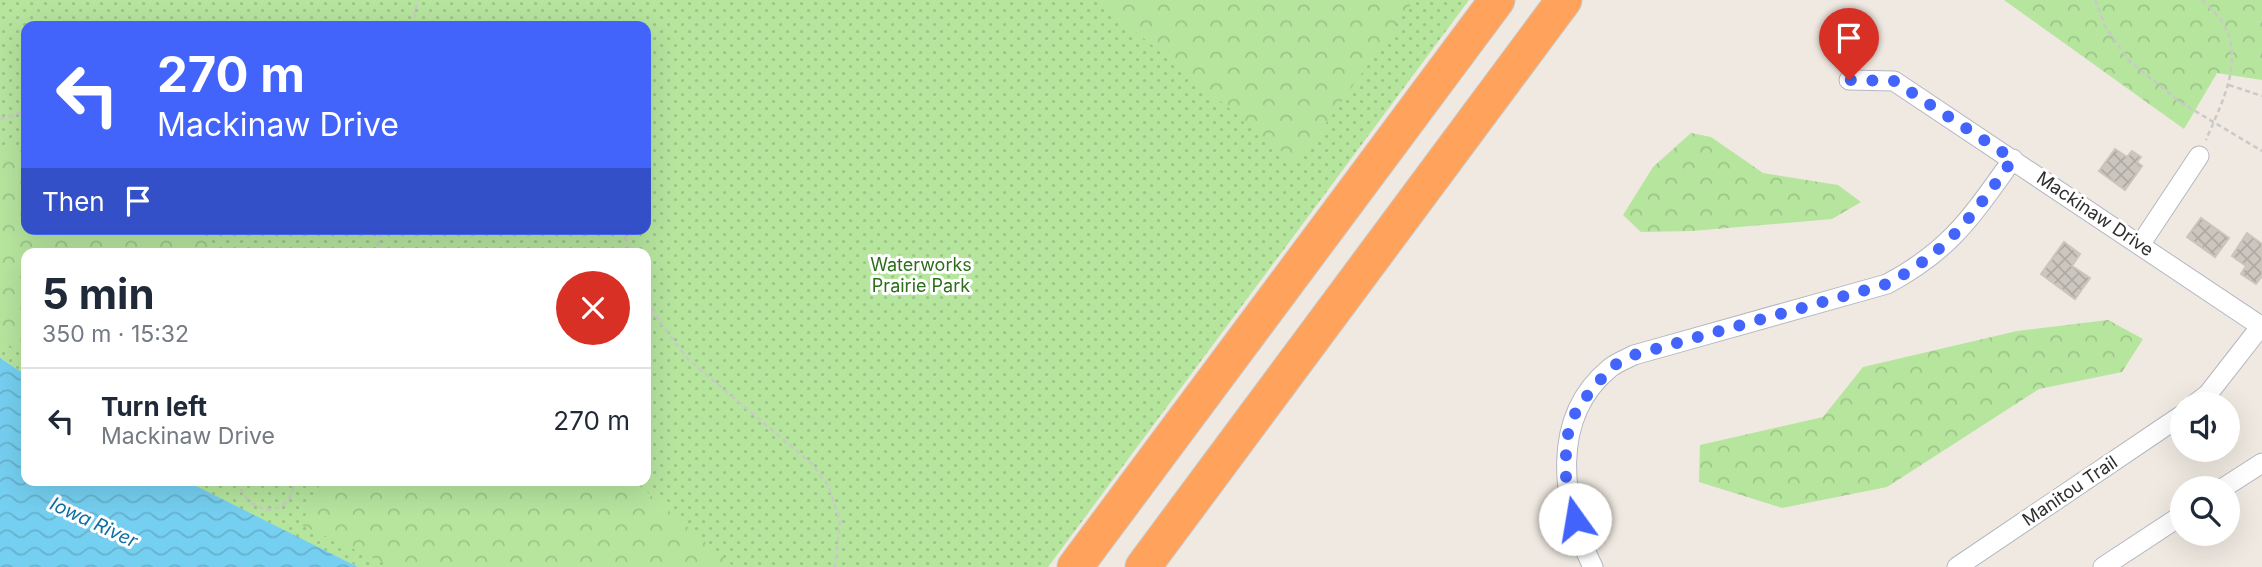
<!DOCTYPE html>
<meta charset="utf-8">
<style>
:root{--surface:#fff;--page:#f2f2f3;--text:#1f2937;--muted:#747a83;--line:#e0e1e3}
body{margin:0;font-family:Inter,sans-serif;background:var(--page);color:var(--text);height:100vh;display:flex;flex-direction:column;font-size:26px;white-space:nowrap}
*{box-sizing:border-box;margin:0}
p{font-size:23px;color:var(--muted)}
.icon{flex:none;width:38px;height:38px;fill:none;stroke:currentColor;stroke-width:2;stroke-linecap:round;stroke-linejoin:round}
.map{position:relative;flex:1;overflow:hidden}
.sheet{position:absolute;left:21px;top:248px;width:630px;height:238px;display:flex;flex-direction:column;background:var(--surface);border-radius:14px;box-shadow:0 7px 28px #0002}
.sheet>*{flex:none}
.top-card{position:absolute;left:21px;top:21px;width:630px;height:214px;border-radius:14px;box-shadow:0 7px 28px #0002;background:#4264fb;color:#fff;overflow:hidden}
.tools{position:absolute;left:2170px;top:392px;display:grid;gap:14px}
.tools a{display:grid;place-items:center;width:70px;height:70px;border-radius:50%;background:var(--surface);box-shadow:0 7px 28px #0002;font-size:35px}
.pin{position:absolute;display:grid;place-items:center;width:60px;height:60px;color:#fff;margin:-72px -30px;border-radius:50% 50% 50% 0;rotate:-45deg;box-shadow:0 0 7px #0007}
.pin .icon{rotate:45deg}
.me{position:absolute;width:77px;margin:-38px;rotate:347deg;stroke-linejoin:round;filter:drop-shadow(0 0 5px #0008)}
.turn{display:flex;align-items:center;gap:24px;height:147px;padding:0 21px;font-size:32px}
.turn .icon{width:91px;height:91px;stroke-width:2.5}
.turn b{display:block;font-size:49px;line-height:60px}
.then{display:flex;align-items:center;height:66px;padding:0 21px;background:#0003;gap:14px;font-size:26px}
.round{display:grid;place-items:center;flex:none;width:74px;height:74px;border-radius:37px;background:var(--page)}
.headline{display:flex;align-items:center;justify-content:space-between;height:119px;padding:0 21px}
h1{font-size:42px;font-weight:700;line-height:52px}
ul{padding:0;list-style:none}
li{display:flex;align-items:center;gap:21px;height:105px;padding:0 21px;border-top:2px solid var(--line)}
li div{flex:1}
li b{display:block;font-size:26px}
li em{font-style:normal}
.map>svg:first-child{display:block}
.grass{fill:url(#grass-dots);fill-rule:evenodd}
.forest{fill:url(#forest-crowns)}
.water{fill:url(#water-waves)}
.building{fill:url(#building-cross-hatch);stroke:#cbc5ba;stroke-width:2}
.lines{fill:none;stroke-linecap:round;stroke-linejoin:round}
.street-casing{stroke:#b4b7c1;stroke-width:21}
.highway-casing{stroke:#c9c9c9;stroke-width:37}
.path{stroke:#c9c9c9;stroke-width:2.5;stroke-dasharray:5 3.5;stroke-linecap:butt}
.street{stroke:#fff;stroke-width:19}
.highway{stroke:#ffa35c;stroke-width:35}
.route{stroke:#4264fb;stroke-width:12;stroke-dasharray:0 21.6}
.labels{text-anchor:middle;stroke-width:6;stroke-linejoin:round;paint-order:stroke}
.street-label{font-size:18px;fill:#2e2e2e;stroke:#fff}
.park-label{font-size:18px;fill:#2c6e1b;stroke:#fff}
.water-label{font-size:19px;font-style:italic;fill:#0d6fa3;stroke:#fff}
</style>
<div class="map">
<svg width="2262" height="567" viewBox="0 0 2262 567">
<defs>
<pattern id="grass-dots" width="8" height="8" patternUnits="userSpaceOnUse" patternTransform="scale(1.75)"><rect width="8" height="8" fill="#b6e59e"/><path d="M2 2h.1M6 6h.1" fill="none" stroke="#9dc588" stroke-width="1.8" stroke-linecap="round"/></pattern>
<pattern id="forest-crowns" width="20" height="18" patternUnits="userSpaceOnUse" patternTransform="scale(1.75)"><rect width="20" height="18" fill="#b6e59e"/><path d="M2 6a3 3 0 1 1 6 0M12 15a3 3 0 1 1 6 0" fill="none" stroke="#9dc588"/></pattern>
<pattern id="water-waves" width="16" height="10" patternUnits="userSpaceOnUse" patternTransform="scale(1.75)"><rect width="16" height="10" fill="#75cff0"/><path d="M0 5q4-4 8 0t8 0" fill="none" stroke="#66b2ce"/></pattern>
<pattern id="building-cross-hatch" width="8" height="8" patternUnits="userSpaceOnUse" patternTransform="scale(1.75)"><rect width="8" height="8" fill="#cbc7bf"/><path d="M0 0l8 8M0 8l8-8" fill="none" stroke="#afaba4"/></pattern>
</defs>
<rect width="100%" height="100%" fill="#efe9e1"/>
<path class="grass" d="M 0,0 L 1469,0 L 1048,567 L 358,567 L 191,485 L 186,481 L 646,481 L 646,254 L 26,254 L 26,375 L 0,358 ZM 26,26 L 646,26 L 646,229 L 26,229 Z"/>
<path class="forest" d="M 1097,0 L 1414,0 L 1297,164 Z
M 2004,0 L 2262,0 L 2262,80 L 2217,73 L 2184,129 Z
M 1691,133 L 1711,137 L 1763,173 L 1838,185 L 1861,202 L 1832,219 L 1692,231 L 1641,232 L 1623,215 L 1653,167 Z
M 26,144 L 26,229 L 200,229 L 213,254 L 26,254 L 26,357 L 0,339 L 0,147 Z
M 2108,320 L 2143,339 L 2122,372 L 2039,389 L 1887,487 L 1782,508 L 1699,482 L 1700,445 L 1823,417 L 1863,367 L 2017,331 Z
M 459,481 L 634,481 L 734,567 L 393,567 L 301,525 L 320,484 L 446,486 Z"/>
<path class="water" d="M 0,358 L 26,375 L 26,481 L 186,481 L 358,567 L 0,567 Z"/>
<path class="building" d="M 2115,149 L 2127,157 L 2132,151 L 2141,157 L 2137,162 L 2142,166 L 2125,190 L 2099,171 Z
M 2201,218 L 2229,238 L 2215,257 L 2187,237 Z
M 2247,233 L 2262,244 L 2262,276 L 2256,284 L 2241,274 L 2246,266 L 2232,256 Z
M 2064,242 L 2080,254 L 2072,266 L 2090,278 L 2075,299 L 2041,274 Z"/>
<g class="lines">
<defs>
<path id="street" d="M 1849,80 L 1894,81 L 2262,327
M 2140,245 L 2199,156
M 2195,404 L 2208,394 L 2261,326
M 2223,488 L 2262,463
M 1593,567 C 1561,504 1549,418 1610,368 C 1616,363 1626,359 1634,355 L 1887,284 C 1951,250 1972,216 2013,159
M 1957,567 L 2182,415
M 2103,567 L 2182,515"/>
<path id="highway" d="M 1075,567 L 1497,0
M 1143,567 L 1564,0"/>
</defs>
<use href="#street" class="street-casing"/>
<use href="#highway" class="highway-casing"/>
<path class="path" d="M 2095,0 L 2105,26 L 2129,61 L 2180,102 L 2262,151
M 2202,0 C 2208,6 2216,13 2221,20 C 2247,58 2221,104 2206,140
M 413,26 L 417,0
M 2229,85 L 2262,96
M 0,119 L 26,111
M 622,229 L 631,254
M 376,254 L 381,229
M 646,292 L 656,317 L 688,359 L 812,464 L 828,485 L 840,521 L 835,567
M 238,481 C 247,517 293,520 294,481"/>
<use href="#street" class="street"/>
<use href="#highway" class="highway"/>
</g>
<g class="lines">
<path class="route" d="M 1575,519 L 1565,472 L 1567,437 L 1577,408 L 1611,367 L 1634,355 L 1887,284 C 1950,250 1972,216 2013,159 L 1894,81 L 1849,80"/>
</g>
<g class="labels">
<g class="street-label">
<text transform="translate(2095 214) rotate(34)" y="6">Mackinaw Drive</text>
<text transform="translate(2070 491) rotate(-34)" y="6">Manitou Trail</text>
</g>
<g class="park-label">
<text x="921" y="271">Waterworks<tspan x="921" dy="21">Prairie Park</tspan></text>
</g>
<g class="water-label">
<text transform="translate(94 522) rotate(25)" y="7">Iowa River</text>
</g>
</g>
</svg>
<div class="tools">
<a><svg class="icon" aria-label="sound" viewBox="0 0 24 24"><path d="M4 9h4l5-4v14l-5-4H4zM17 9q2 3 0 6"/></svg></a>
<a><svg class="icon" aria-label="search" viewBox="0 0 24 24"><circle cx="10" cy="10" r="6"/><path d="M15 15l6 6"/></svg></a>
</div>
<div class="pin" style="left:1849px;top:80px;background:#d93025"><svg class="icon" aria-label="arrive" viewBox="0 0 24 24"><path d="M6 21V4h12l-3 4 3 4H6"/></svg></div>
<svg class="me" style="left:1575px;top:519px" viewBox="-20 -20 40 40"><circle r="19" fill="#fff"/><path d="M0-13L10 11 0 6-10 11z" fill="#4264fb"/></svg>
<div class="top-card">
<div class="turn"><svg class="icon" aria-label="left" viewBox="0 0 24 24"><path d="M17 20v-9H6M10 6l-5 5 5 5"/></svg><div><b>270 m</b>Mackinaw Drive</div></div>
<div class="then">Then<svg class="icon" aria-label="arrive" viewBox="0 0 24 24"><path d="M6 21V4h12l-3 4 3 4H6"/></svg></div>
</div>
<section class="sheet">
<div class="headline"><div><h1>5 min</h1><p>350 m · 15:32</p></div><a class="round" style="background:#d93025;color:#fff"><svg class="icon" aria-label="close" viewBox="0 0 24 24"><path d="M6 6l12 12M18 6L6 18"/></svg></a></div>
<ul>
<li><svg class="icon" aria-label="left" viewBox="0 0 24 24"><path d="M17 20v-9H6M10 6l-5 5 5 5"/></svg><div><b>Turn left</b><p>Mackinaw Drive</p></div><em>270 m</em></li>
</ul>
</section>
</div>
